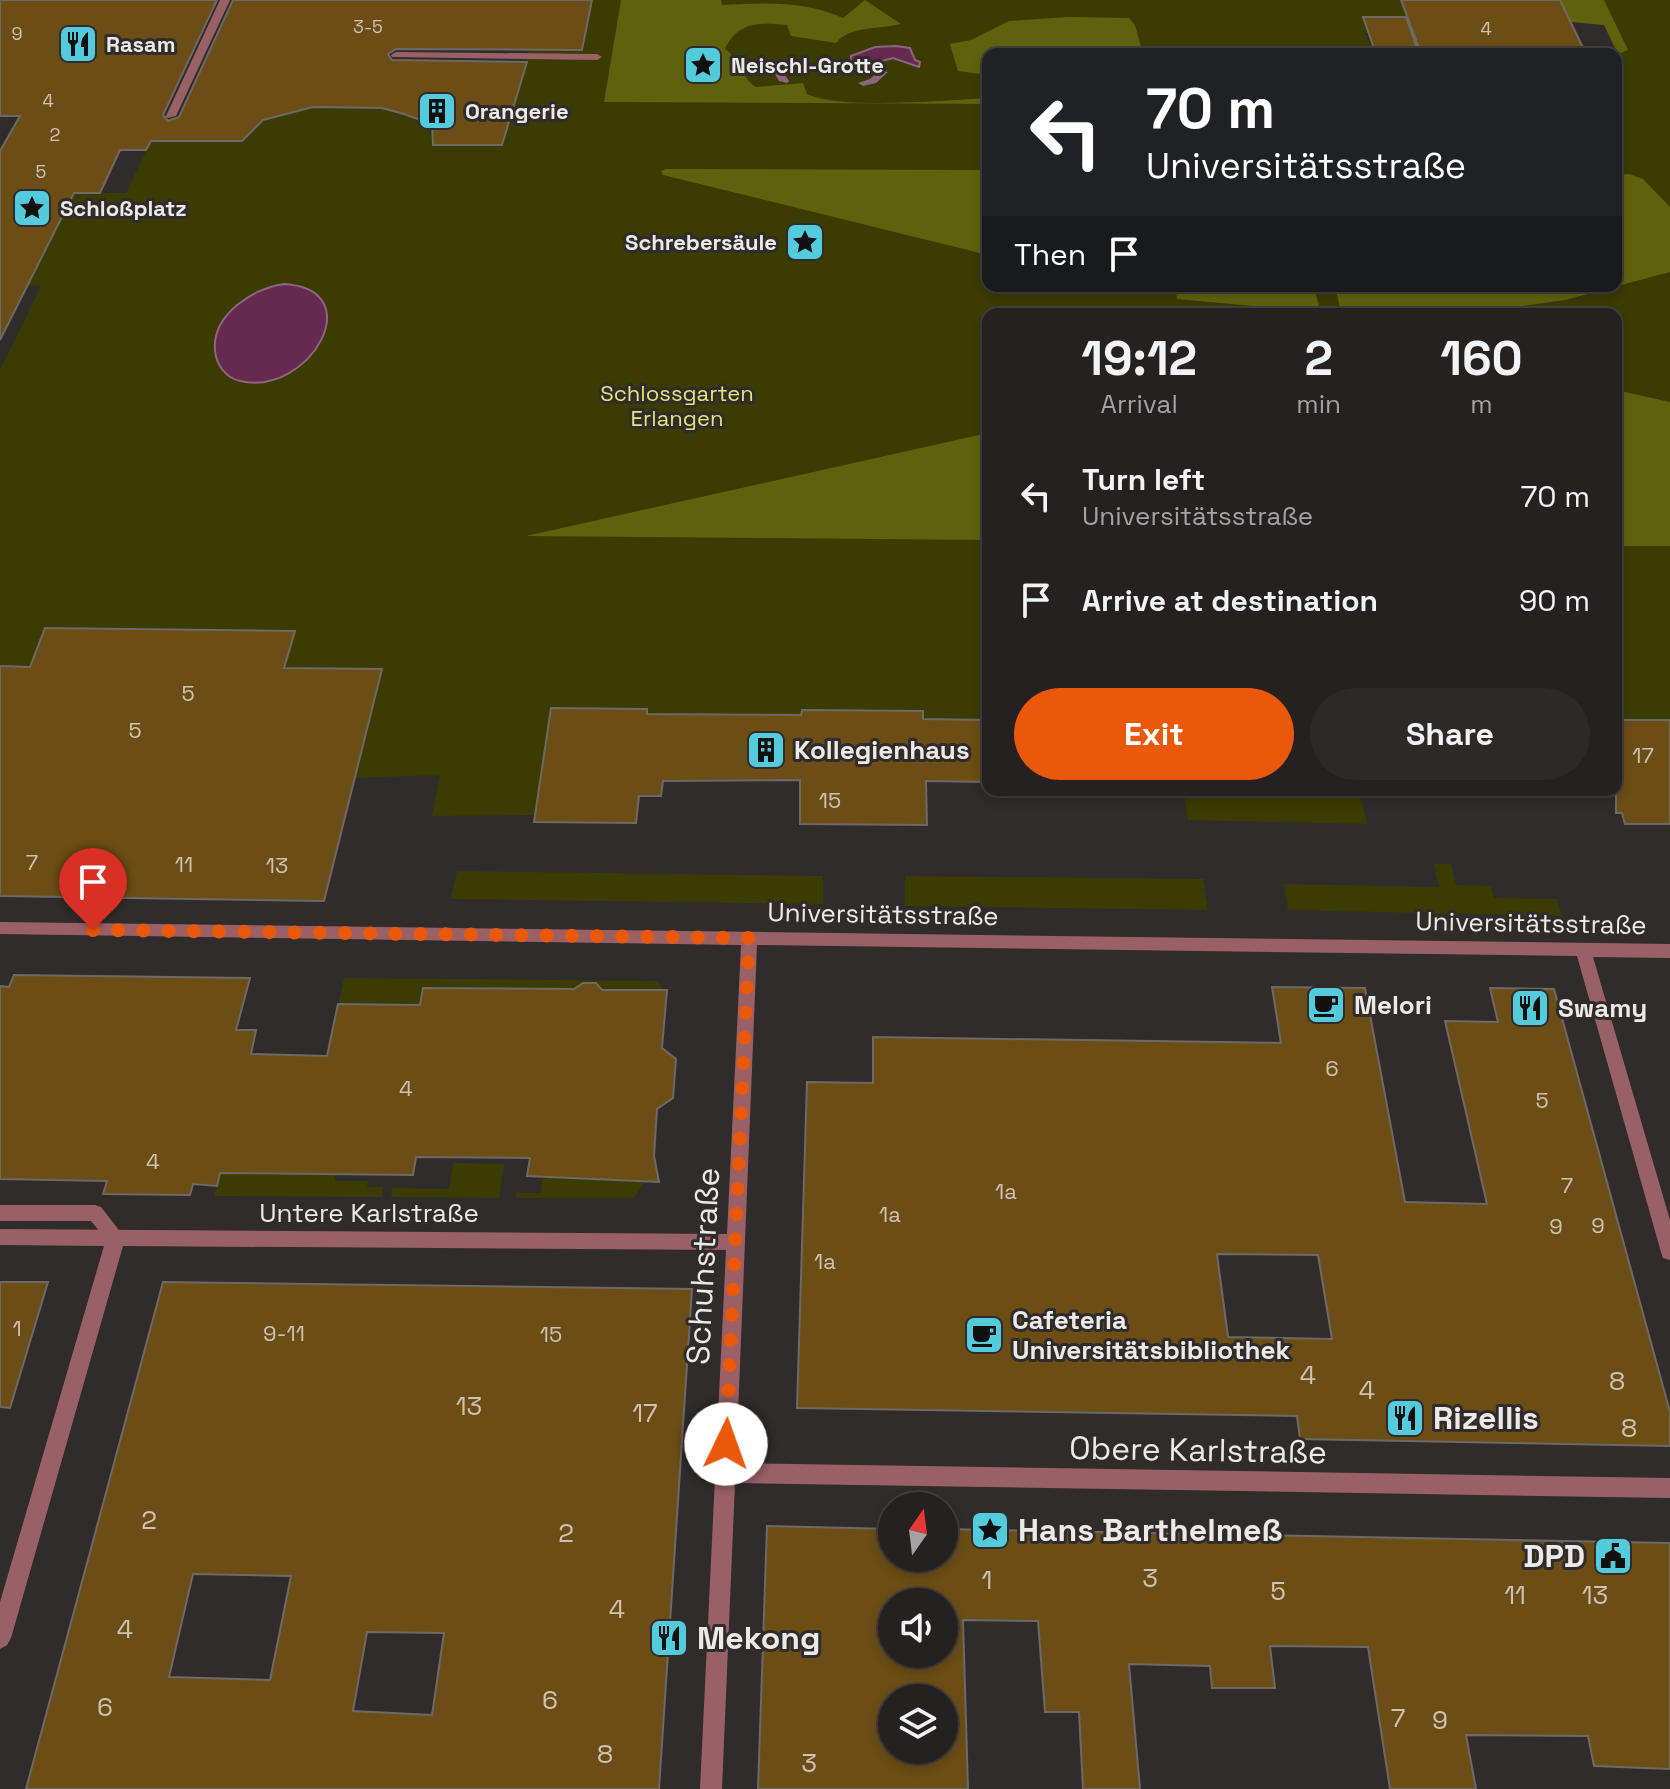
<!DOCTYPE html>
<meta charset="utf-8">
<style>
:root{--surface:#242120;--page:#2c2929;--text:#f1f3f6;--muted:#a3a3a5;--line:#413e3e;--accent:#ea580c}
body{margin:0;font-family:"Space Grotesk",sans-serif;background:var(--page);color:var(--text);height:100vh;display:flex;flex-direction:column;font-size:30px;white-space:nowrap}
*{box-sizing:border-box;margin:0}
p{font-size:26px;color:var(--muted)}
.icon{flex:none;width:44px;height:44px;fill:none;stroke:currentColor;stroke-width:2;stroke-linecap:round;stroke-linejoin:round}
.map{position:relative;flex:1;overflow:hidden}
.sheet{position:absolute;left:982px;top:308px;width:640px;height:488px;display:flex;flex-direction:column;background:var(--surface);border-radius:16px;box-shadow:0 4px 12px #0003,0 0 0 2px var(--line)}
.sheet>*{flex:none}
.hud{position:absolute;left:982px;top:48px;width:640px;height:244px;border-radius:16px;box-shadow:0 4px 12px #0003,0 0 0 2px var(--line);background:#202124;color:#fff;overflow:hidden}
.needle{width:52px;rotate:14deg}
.tools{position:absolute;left:878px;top:1492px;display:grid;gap:16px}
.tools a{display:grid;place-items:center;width:80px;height:80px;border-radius:50%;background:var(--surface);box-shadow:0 4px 12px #0003,0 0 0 2px var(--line);font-size:40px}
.pin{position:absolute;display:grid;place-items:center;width:68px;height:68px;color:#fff;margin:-82px -34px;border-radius:50% 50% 50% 0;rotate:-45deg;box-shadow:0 0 8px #0007}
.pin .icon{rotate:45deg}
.me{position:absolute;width:88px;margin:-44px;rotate:3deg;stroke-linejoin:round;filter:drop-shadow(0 0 6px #0008)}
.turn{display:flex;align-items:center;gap:28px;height:168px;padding:0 32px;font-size:36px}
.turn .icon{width:104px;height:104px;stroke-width:2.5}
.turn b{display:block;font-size:56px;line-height:68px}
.then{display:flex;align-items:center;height:76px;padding:0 32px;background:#0003;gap:16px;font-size:30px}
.eta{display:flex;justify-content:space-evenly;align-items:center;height:136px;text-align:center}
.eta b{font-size:48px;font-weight:700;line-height:56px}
.action{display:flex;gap:16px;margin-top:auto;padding:16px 32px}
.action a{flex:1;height:92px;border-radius:48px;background:var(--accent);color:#fff;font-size:32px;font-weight:700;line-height:92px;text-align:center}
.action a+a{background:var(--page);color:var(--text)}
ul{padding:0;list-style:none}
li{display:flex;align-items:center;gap:24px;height:104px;padding:0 32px}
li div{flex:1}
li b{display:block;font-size:30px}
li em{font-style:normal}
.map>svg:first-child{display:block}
.green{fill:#3a3c01}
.forest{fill:#5f620d}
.water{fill:#662a52;stroke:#8e647f;stroke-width:2}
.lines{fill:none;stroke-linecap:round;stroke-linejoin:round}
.stream{fill:#8e647f;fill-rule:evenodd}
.building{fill:#6b4d15;stroke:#6c6a67;stroke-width:2;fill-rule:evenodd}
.lane{fill:#996166;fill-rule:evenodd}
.street{fill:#996166;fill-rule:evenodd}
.route{stroke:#ea580c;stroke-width:14;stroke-dasharray:0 25.2}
.labels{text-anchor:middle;stroke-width:6;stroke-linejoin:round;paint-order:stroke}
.far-number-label{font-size:18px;fill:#ccc3b4}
.far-poi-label{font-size:22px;font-weight:bold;fill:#eceae9;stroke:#302c2b;text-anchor:start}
.far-park-label{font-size:22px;fill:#dfe67b;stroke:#302c2b}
.number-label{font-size:22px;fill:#ccc3b4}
.poi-label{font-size:26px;font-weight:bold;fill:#eceae9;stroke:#302c2b;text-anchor:start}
.street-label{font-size:26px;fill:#eceae9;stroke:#302c2b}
.near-number-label{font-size:26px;fill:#ccc3b4}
.near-street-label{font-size:32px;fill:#eceae9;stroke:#302c2b}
.near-poi-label{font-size:32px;font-weight:bold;fill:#eceae9;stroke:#302c2b;text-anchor:start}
</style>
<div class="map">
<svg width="1670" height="1789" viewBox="0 0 1670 1789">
<rect width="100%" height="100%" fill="#302c2b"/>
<path class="green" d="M 592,0 L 1401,0 L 1408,17 L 1363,17 L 1369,32 L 1365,33 L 1375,54 L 988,54 L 988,286 L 1616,286 L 1616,54 L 1419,53 L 1617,54 L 1604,25 L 1571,22 L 1560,0 L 1670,0 L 1670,720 L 1616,720 L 1616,314 L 988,314 L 988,720 L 923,719 L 922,711 L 802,710 L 801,715 L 647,714 L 647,709 L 551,708 L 535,815 L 432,816 L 440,775 L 355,778 L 381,670 L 284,668 L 294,631 L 46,628 L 30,667 L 0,666 L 0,370 L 41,286 L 28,285 L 72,193 L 126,193 L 163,115 L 179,116 L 168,140 C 195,135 226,134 253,126 C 264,122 275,115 287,112 C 322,103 428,96 433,145 L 502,145 L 529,50 L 582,50 Z
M 1184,790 L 1359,790 L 1367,824 L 1188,820 Z
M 1434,864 L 1451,864 L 1456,885 L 1491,886 L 1494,898 L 1557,899 L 1562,916 L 1288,910 L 1284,884 L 1439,887 Z
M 457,871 L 823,876 L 823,904 L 451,899 Z
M 905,876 L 1203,879 L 1208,910 L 905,906 Z
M 344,978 L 656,981 L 662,987 L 661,990 L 602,990 L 596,983 L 574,989 L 424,988 L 420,1005 L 339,1004 Z
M 453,1163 L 504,1164 L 499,1198 L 391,1197 L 392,1188 L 449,1189 Z
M 220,1173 L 335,1174 L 335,1181 L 368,1181 L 367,1187 L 383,1187 L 382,1197 L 214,1196 Z
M 543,1177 L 644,1182 L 634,1198 L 516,1198 L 516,1193 L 541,1193 Z"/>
<path class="forest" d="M 621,0 L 721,0 L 722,5 C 764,3 803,0 843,18 L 865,0 L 901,24 C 881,29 849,26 836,43 L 791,36 L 787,25 C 760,22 737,22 725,49 C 746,64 738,75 756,87 L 803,83 L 807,94 C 838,110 948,100 988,98 L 988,104 L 604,102 Z
M 1560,0 L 1604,0 L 1628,50 L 1618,54 L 1604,25 L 1571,22 Z
M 1068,17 L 1129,18 L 1135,25 L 1143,54 L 988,54 L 988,75 L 958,71 L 950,44 L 971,40 L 1009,21 Z
M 666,169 L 988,170 L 988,255 L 663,175 L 661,171 Z
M 1629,174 L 1643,179 L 1670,207 L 1670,272 L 1565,300 L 1515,307 L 1358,314 L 1340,308 L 1335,286 L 1616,286 L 1616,175 Z
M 1175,286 L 1313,286 L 1319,305 L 1309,311 L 1177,299 Z
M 1616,390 L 1670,402 L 1670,546 L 1616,546 Z
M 988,433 L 988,540 L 526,536 Z"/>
<path class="water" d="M 896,46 L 910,48 L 915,60 L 920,62 L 919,67 L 893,58 L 856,68 L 851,62 L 851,56 L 875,47 Z
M 284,284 C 371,289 310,397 240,381 C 226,378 216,365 215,350 C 212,314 254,288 284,284 Z"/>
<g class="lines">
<path class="stream" d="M 775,64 L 778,65 L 789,81 L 787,83 L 779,81 L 771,67 Z
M 880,70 L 888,72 L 876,83 L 863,86 L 858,83 L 870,79 Z"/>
</g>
<path class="building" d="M 0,0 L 217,0 L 163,115 L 168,121 L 179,117 L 233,0 L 592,0 L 582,50 L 396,49 L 388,54 L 392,60 L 527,62 L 502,145 L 433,145 L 432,124 L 404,114 L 382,108 L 313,107 L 263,120 L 242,141 L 151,141 L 146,150 L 120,150 L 100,193 L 74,193 L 0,340 L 0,151 L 20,116 L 0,116 Z
M 1401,0 L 1560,0 L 1586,54 L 1421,53 Z
M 1363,17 L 1406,17 L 1419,54 L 1376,54 Z
M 45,628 L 295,631 L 284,668 L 382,669 L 324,901 L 0,896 L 0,666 L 30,667 Z
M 551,708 L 647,709 L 647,714 L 801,715 L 802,710 L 923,711 L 923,719 L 988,720 L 988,782 L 926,781 L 927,825 L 800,824 L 800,780 L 663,781 L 661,796 L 639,796 L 636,823 L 534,822 Z
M 1616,720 L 1670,720 L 1670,824 L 1625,824 L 1622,813 L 1616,813 Z
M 14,975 L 250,978 L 236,1030 L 256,1030 L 251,1054 L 327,1056 L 338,1004 L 420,1005 L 423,988 L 574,989 L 583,983 L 596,983 L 602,990 L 667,990 L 662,1048 L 676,1059 L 673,1098 L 657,1109 L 654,1156 L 659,1182 L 527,1176 L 530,1158 L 416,1157 L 413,1175 L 220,1173 L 217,1186 L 193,1184 L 190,1195 L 103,1194 L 107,1181 L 0,1179 L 0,986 L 9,987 Z
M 1272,987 L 1365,988 L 1405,1202 L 1487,1204 L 1445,1021 L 1498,1022 L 1490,988 L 1554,989 L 1670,1412 L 1670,1446 L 1300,1439 L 1297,1416 L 797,1408 L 807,1082 L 873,1083 L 873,1037 L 1281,1043 ZM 1217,1254 L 1318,1255 L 1332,1339 L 1228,1337 Z
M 0,1282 L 48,1282 L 10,1408 L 0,1407 Z
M 163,1282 L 692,1289 L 659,1789 L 26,1789 ZM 193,1574 L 291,1576 L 270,1680 L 169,1677 ZM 367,1632 L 444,1633 L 432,1715 L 353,1711 Z
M 767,1526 L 892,1529 L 892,1558 L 944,1558 L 944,1529 L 1670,1543 L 1670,1769 L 1594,1766 L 1588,1736 L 1466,1735 L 1476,1789 L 1390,1789 L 1368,1647 L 1270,1646 L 1275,1688 L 1212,1688 L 1210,1666 L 1129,1664 L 1140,1789 L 1083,1789 L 1079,1712 L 1045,1712 L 1038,1621 L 963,1620 L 968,1789 L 758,1789 ZM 892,1602 L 944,1602 L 944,1654 L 892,1654 ZM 892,1698 L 944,1698 L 944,1750 L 892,1750 Z"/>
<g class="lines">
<path class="lane" d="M 220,0 L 230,0 L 176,116 L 167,118 L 166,116 Z
M 396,52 L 597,54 L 602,57 L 597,60 L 392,57 L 391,55 Z
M 0,1205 L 95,1205 L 101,1207 L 125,1238 L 122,1244 L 116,1246 L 110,1244 L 91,1221 L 0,1221 Z"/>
<path class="street" d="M 0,922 L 1670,944 L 1670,958 L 1593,957 L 1670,1220 L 1670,1260 L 1663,1258 L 1661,1252 L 1577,956 L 757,945 L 736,1463 L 1670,1478 L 1670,1498 L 735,1483 L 722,1789 L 700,1789 L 726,1250 L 123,1246 L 11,1638 L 7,1645 L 0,1649 L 0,1602 L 104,1246 L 0,1245 L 0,1229 L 727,1234 L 741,945 L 0,934 Z"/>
</g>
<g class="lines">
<path class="route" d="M 93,930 L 749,938 L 726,1444"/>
</g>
<defs>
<symbol id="restaurant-square" viewBox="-11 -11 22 22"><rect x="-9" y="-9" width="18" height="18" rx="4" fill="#54cadd" stroke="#302c2b"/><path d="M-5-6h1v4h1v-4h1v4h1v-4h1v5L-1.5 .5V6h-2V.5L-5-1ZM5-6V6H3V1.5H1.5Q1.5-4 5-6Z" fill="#111"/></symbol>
<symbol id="sight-square" viewBox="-11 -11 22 22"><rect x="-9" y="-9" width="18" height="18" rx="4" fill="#54cadd" stroke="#302c2b"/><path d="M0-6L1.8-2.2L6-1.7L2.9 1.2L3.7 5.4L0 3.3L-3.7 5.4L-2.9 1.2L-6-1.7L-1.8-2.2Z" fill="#111"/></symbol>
<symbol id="building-square" viewBox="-11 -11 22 22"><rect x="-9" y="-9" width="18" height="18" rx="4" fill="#54cadd" stroke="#302c2b"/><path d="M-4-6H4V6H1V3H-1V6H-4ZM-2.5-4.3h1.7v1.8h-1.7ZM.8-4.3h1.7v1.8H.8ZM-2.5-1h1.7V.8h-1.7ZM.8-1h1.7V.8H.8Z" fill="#111"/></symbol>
<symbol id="cafe-square" viewBox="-11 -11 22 22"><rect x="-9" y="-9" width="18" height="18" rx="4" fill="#54cadd" stroke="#302c2b"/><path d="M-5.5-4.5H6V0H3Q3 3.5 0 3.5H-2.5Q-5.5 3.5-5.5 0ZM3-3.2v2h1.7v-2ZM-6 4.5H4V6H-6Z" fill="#111"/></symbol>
<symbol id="civic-square" viewBox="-11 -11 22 22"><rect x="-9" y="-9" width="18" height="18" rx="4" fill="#54cadd" stroke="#302c2b"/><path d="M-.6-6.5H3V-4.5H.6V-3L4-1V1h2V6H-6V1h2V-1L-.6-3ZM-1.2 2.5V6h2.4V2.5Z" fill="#111"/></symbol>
</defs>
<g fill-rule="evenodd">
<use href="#restaurant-square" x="56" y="22" width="44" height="44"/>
<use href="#sight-square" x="681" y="43" width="44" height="44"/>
<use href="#building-square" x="415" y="89" width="44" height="44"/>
<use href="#sight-square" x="10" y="186" width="44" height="44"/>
<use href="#sight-square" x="783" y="220" width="44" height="44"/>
<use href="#building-square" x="744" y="728" width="44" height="44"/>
<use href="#cafe-square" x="1304" y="983" width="44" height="44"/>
<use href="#restaurant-square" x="1508" y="986" width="44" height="44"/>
<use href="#cafe-square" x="962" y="1313" width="44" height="44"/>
<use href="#restaurant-square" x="1383" y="1396" width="44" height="44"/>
<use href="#sight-square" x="968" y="1508" width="44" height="44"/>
<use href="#civic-square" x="1591" y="1534" width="44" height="44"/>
<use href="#restaurant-square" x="647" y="1616" width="44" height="44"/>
</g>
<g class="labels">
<g class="far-number-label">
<text x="368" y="33">3-5</text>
<text x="1486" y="35">4</text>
<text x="17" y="40">9</text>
<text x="48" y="107">4</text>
<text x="55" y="141">2</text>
<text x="41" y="178">5</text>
</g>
<g class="far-poi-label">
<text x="106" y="52">Rasam</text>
<text x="731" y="73">Neischl-Grotte</text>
<text x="465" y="119">Orangerie</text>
<text x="60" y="216">Schloßplatz</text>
<text x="777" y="250" text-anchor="end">Schrebersäule</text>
</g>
<g class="far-park-label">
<text x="677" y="401">Schlossgarten<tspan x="677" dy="25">Erlangen</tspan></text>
</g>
<g class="number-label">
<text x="188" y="701">5</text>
<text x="135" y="738">5</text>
<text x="1643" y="763">17</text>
<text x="830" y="808">15</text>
<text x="32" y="870">7</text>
<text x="184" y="872">11</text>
<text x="277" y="873">13</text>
<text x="1332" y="1076">6</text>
<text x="406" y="1096">4</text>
<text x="1542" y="1108">5</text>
<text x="153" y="1169">4</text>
<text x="1567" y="1193">7</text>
<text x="1006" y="1199">1a</text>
<text x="890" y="1222">1a</text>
<text x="1598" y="1233">9</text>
<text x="1556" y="1234">9</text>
<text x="825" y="1269">1a</text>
<text x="17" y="1336">1</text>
<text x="284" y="1341">9-11</text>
<text x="551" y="1342">15</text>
</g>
<g class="poi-label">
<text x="794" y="759">Kollegienhaus</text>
<text x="1354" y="1014">Melori</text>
<text x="1558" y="1017">Swamy</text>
<text x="1012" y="1329">Cafeteria<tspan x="1012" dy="30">Universitätsbibliothek</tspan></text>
</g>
<g class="street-label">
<text transform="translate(883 914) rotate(1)" y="9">Universitätsstraße</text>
<text transform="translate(1531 923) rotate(1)" y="9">Universitätsstraße</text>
<text x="369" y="1222">Untere Karlstraße</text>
</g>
<g class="near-number-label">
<text x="1308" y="1384">4</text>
<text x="1617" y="1390">8</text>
<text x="1367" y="1399">4</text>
<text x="469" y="1415">13</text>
<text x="645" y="1422">17</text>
<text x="1629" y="1437">8</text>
<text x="149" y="1529">2</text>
<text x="566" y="1542">2</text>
<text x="1150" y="1587">3</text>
<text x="987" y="1589">1</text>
<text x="1278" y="1600">5</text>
<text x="1515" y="1604">11</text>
<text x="1595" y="1604">13</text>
<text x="617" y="1618">4</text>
<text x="125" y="1638">4</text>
<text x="550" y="1709">6</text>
<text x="105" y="1716">6</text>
<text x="1398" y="1727">7</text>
<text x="1440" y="1729">9</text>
<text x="605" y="1763">8</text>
<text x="809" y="1772">3</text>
</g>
<g class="near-street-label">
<text transform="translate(703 1266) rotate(-87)" y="11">Schuhstraße</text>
<text transform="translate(1198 1450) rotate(1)" y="11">Obere Karlstraße</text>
</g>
<g class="near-poi-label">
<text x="1433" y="1429">Rizellis</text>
<text x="1018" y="1541">Hans Barthelmeß</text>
<text x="1585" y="1567" text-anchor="end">DPD</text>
<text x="697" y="1649">Mekong</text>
</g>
</g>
</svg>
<div class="tools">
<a><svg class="needle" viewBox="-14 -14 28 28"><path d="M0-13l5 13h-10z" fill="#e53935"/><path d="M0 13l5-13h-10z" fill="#a3a3a5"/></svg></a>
<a><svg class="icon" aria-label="sound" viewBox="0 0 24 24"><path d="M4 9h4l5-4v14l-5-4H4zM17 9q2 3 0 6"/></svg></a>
<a><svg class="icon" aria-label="layers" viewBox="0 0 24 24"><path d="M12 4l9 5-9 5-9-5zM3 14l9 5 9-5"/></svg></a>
</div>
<div class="pin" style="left:93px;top:930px;background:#d93025"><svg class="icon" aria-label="arrive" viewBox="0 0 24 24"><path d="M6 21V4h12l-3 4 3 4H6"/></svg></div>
<svg class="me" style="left:726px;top:1444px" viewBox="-20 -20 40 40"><circle r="19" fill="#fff"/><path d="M0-13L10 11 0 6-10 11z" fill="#ea580c"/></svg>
<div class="hud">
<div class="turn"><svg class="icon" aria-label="left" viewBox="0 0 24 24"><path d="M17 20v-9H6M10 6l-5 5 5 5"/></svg><div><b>70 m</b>Universitätsstraße</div></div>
<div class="then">Then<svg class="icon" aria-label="arrive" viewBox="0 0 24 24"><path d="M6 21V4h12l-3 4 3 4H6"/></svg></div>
</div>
<section class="sheet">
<div class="eta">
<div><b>19:12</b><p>Arrival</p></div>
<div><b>2</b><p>min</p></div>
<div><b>160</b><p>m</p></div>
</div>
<ul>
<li><svg class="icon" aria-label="left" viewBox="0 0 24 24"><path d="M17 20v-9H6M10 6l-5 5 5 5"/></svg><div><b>Turn left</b><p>Universitätsstraße</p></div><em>70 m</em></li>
<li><svg class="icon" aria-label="arrive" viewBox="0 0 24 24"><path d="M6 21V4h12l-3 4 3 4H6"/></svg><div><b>Arrive at destination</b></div><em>90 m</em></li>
</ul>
<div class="action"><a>Exit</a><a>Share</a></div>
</section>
</div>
